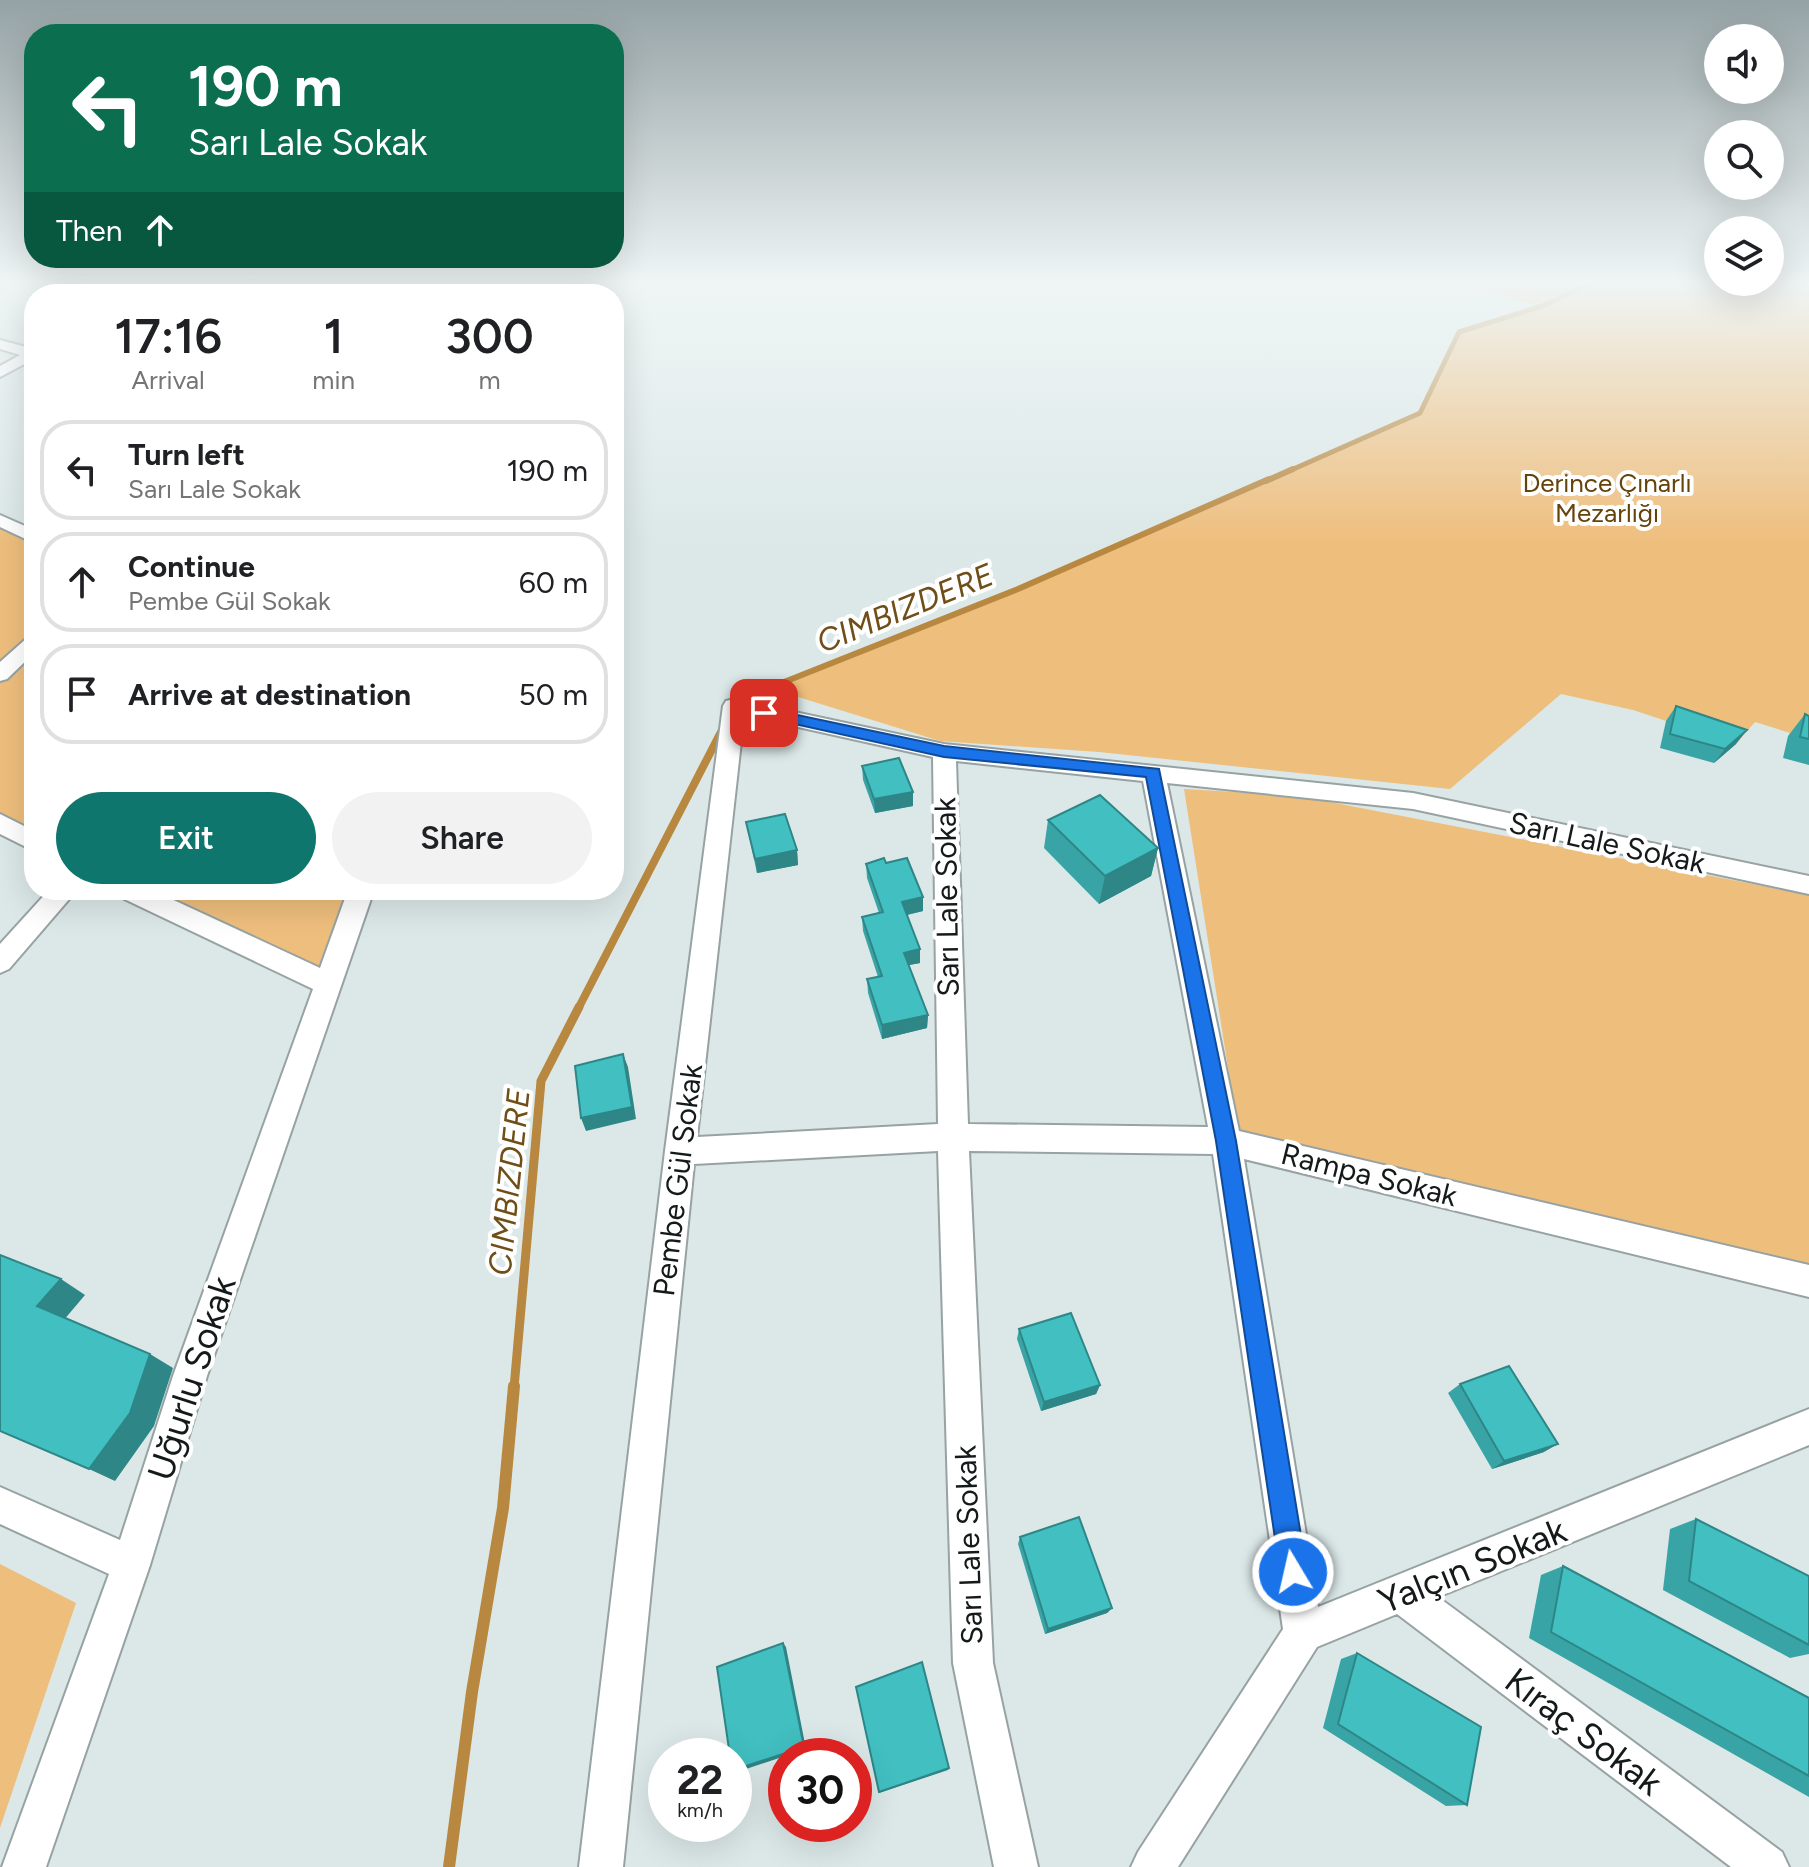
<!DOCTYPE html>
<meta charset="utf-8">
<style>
:root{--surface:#fff;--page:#f2f2f2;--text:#202124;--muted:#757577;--line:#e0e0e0;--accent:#0f766e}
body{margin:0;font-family:Figtree,sans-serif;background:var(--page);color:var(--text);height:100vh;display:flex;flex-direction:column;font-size:30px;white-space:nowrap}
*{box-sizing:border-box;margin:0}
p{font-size:26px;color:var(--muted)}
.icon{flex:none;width:44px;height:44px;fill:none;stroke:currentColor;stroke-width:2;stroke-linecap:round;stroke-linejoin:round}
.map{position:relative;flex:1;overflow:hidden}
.drawer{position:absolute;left:24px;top:284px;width:600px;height:616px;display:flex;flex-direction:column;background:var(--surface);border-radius:32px;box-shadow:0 8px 32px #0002}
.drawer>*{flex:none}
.banner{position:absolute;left:24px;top:24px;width:600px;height:244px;border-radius:32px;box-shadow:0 8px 32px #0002;background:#0b6e4f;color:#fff;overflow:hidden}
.buttons{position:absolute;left:1704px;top:24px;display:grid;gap:16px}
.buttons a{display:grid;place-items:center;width:80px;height:80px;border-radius:50%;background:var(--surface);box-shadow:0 8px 32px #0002;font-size:40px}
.speed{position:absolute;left:648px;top:1738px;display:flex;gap:16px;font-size:40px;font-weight:700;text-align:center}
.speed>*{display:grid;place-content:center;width:104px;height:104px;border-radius:50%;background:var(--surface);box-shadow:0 8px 32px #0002;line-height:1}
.speed small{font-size:20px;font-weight:400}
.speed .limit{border:12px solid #d22;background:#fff;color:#111}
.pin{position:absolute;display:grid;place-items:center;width:68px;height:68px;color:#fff;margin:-34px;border-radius:16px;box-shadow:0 4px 12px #0006}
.me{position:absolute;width:88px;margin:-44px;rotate:351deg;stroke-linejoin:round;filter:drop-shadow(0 0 6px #0008)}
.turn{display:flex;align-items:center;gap:28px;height:168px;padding:0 32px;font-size:36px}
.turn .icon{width:104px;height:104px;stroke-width:2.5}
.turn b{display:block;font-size:56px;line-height:68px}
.then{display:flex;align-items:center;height:76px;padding:0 32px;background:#0003;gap:16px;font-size:30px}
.eta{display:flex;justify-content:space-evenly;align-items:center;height:136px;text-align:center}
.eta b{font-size:48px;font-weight:600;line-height:56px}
.cta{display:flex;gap:16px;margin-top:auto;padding:16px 32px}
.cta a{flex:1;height:92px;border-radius:48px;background:var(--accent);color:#fff;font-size:32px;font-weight:600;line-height:92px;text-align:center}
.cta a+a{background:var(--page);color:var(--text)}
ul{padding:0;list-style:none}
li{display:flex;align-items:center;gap:24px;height:100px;margin:0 16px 12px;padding:0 16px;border:4px solid var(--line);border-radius:32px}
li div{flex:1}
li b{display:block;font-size:30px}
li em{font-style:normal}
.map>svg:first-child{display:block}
.green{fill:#eebe7d}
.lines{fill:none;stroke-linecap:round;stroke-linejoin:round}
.stream-far4{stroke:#b98840;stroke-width:5}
.stream-far3{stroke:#b98840;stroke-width:6}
.stream-far2{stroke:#b98840;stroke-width:8}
.stream-far1{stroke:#b98840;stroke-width:9}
.stream{stroke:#b98840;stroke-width:12}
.minor-casing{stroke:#97a2a3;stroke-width:4}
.minor{fill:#fff;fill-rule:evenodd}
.wall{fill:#39a4a6}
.shaded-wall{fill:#2e8687}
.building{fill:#42bfc1;stroke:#2e8687;stroke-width:2}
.route{fill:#1a73e8;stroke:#114b97;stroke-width:2}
.labels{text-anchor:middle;stroke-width:8;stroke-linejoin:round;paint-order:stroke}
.far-park-label{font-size:26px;fill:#654309;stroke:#fff}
.street-label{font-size:30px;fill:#141919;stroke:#fff}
.water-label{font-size:32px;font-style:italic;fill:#704e18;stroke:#fff}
.near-street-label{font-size:36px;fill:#141919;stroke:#fff}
</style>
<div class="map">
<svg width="1809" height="1867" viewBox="0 0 1809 1867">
<rect width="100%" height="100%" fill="#dce8e8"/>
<path class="green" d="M 1461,282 L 1809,282 L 1809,739 L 1755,722 L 1736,744 L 1633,710 L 1561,694 L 1450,789 L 1099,752 L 940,741 L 769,688 L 1019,589 L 1420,413 L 1459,332 L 1540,307 Z
M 0,520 L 34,537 L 34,842 L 0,823 Z
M 1184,789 L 1299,796 L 1809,895 L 1809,1265 L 1238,1131 Z
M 129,890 L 361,890 L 328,984 Z
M 0,1564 L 76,1603 L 0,1828 Z"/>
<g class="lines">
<path class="stream-far4" d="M 1289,471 L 1420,413 L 1459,332 L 1542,306 L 1594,282"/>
<path class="stream-far3" d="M 1266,481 L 1293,469
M 737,705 L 769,688 L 1018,589 L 1269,479"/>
<path class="stream-far2" d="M 578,1009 L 722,730"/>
<path class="stream-far1" d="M 514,1388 L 541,1081 L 579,1007"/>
<path class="stream" d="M 449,1867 L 472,1692 L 503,1508 L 514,1386"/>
<defs>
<path id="minor" d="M 191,282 L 212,282 L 180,294 L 158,294 Z
M 0,340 L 34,349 L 34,359 L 0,377 L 0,366 L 20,355 L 0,349 Z
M 0,515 L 34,530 L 34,543 L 0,527 Z
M 34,636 L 34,653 L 7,679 L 0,681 L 0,662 L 27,638 Z
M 734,699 L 944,744 L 1413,793 L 1809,876 L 1809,894 L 1413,809 L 1167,783 L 1239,1131 L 1809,1265 L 1809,1297 L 1244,1159 L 1318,1607 L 1809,1409 L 1809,1445 L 1438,1597 L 1782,1852 L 1789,1867 L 1731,1867 L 1397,1614 L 1317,1647 L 1178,1867 L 1131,1867 L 1138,1852 L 1283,1629 L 1213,1154 L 969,1151 L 993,1663 L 1038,1867 L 994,1867 L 953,1663 L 938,1151 L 694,1164 L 623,1867 L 579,1867 L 665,1151 L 723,706 L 726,701 ZM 744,715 L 933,757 L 938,1124 L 697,1137 ZM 956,761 L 1143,781 L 1208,1127 L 968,1124 Z
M 0,814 L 34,831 L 34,851 L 0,834 Z
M 49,890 L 77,890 L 9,969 L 0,973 L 0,944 Z
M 116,890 L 152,890 L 320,968 L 348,890 L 374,890 L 207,1376 L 150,1565 L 46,1867 L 2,1867 L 109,1574 L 0,1524 L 0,1487 L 120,1540 L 173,1376 L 313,989 L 120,897 Z"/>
</defs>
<use href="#minor" class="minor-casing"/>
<use href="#minor" class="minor"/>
</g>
<path class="wall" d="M 1676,706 L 1736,744 L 1714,763 L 1660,748 L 1666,721 Z
M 1805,714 L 1809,716 L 1809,765 L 1783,758 L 1788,736 Z
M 862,766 L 913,806 L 875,813 L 863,780 Z
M 1048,820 L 1158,848 L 1151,876 L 1099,904 L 1044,848 Z
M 746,822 L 797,850 L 798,865 L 757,873 Z
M 886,863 L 923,897 L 923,911 L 907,915 L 920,963 L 909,965 L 928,1015 L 927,1028 L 882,1039 L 868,993 L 867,979 L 878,977 L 863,931 L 862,917 L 879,913 L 867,878 L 866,864 Z
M 1019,1329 L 1100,1385 L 1096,1394 L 1041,1411 L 1017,1339 Z
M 1460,1384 L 1544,1452 L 1492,1469 L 1448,1393 Z
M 1696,1519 L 1809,1576 L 1809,1654 L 1790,1658 L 1663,1590 L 1670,1529 Z
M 1020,1537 L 1112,1608 L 1107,1613 L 1045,1634 L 1018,1544 Z
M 1563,1566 L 1809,1698 L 1809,1797 L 1529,1638 L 1541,1575 Z
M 1357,1653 L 1467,1805 L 1446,1806 L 1323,1728 L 1341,1659 Z"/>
<path class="shaded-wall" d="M 1747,730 L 1736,744 L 1714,763 L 1725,749 Z
M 913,792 L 913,806 L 875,813 L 874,799 Z
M 1158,848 L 1151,876 L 1099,904 L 1105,876 Z
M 797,850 L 798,865 L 757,873 L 755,859 Z
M 923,897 L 923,911 L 902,916 L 902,902 Z
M 920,949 L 920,963 L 904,966 L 904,953 Z
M 928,1015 L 927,1028 L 882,1039 L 882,1025 Z
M 623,1054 L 628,1067 L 636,1119 L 586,1131 L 581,1118 Z
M 61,1279 L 85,1295 L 63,1321 L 37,1306 Z
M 150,1354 L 173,1368 L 154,1426 L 115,1481 L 89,1469 Z
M 1100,1385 L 1096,1394 L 1041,1411 L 1044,1402 Z
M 1558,1444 L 1544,1452 L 1492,1469 L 1504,1461 Z
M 1112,1608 L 1107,1613 L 1045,1634 L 1048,1629 Z
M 783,1643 L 786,1647 L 806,1749 L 737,1772 L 734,1771 Z
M 949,1768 L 948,1770 L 879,1793 L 879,1792 Z"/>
<path class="building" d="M 1676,706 L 1747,730 L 1725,749 L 1670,734 Z
M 1805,714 L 1809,716 L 1809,739 L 1800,737 Z
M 899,758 L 913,792 L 874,799 L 862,766 Z
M 1100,795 L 1158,848 L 1105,876 L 1048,820 Z
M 785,814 L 797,850 L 755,859 L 746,822 Z
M 884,858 L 886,863 L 907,858 L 923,897 L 902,902 L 920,949 L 904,953 L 928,1015 L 882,1025 L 867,979 L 882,976 L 862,917 L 883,912 L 866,864 Z
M 623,1054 L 632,1107 L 581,1118 L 575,1066 Z
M 0,1255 L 61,1279 L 37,1306 L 150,1354 L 130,1413 L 89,1469 L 0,1431 Z
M 1071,1313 L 1100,1385 L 1044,1402 L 1019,1329 Z
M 1509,1366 L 1558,1444 L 1504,1461 L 1460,1384 Z
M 1079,1517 L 1112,1608 L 1048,1629 L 1020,1537 Z
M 1696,1519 L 1809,1576 L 1809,1645 L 1689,1581 Z
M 1563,1566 L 1809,1698 L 1809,1776 L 1551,1632 Z
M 783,1643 L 804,1747 L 734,1770 L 734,1756 L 730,1756 L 717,1667 Z
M 1357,1653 L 1481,1727 L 1467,1805 L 1338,1724 Z
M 922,1662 L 949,1768 L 879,1792 L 856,1687 Z"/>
<linearGradient id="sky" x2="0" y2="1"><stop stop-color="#95a2a5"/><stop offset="0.52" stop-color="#eff5f5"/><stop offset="1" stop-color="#eff5f5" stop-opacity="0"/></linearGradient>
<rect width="1809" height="543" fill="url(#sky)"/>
<path class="route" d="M 764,708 L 944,746 L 1159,769 L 1236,1141 L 1307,1572 L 1303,1581 L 1293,1585 L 1284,1581 L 1280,1572 L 1216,1141 L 1146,777 L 944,757 L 759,716 L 759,709 Z"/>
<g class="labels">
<g class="far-park-label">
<text x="1607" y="492">Derince Çınarlı<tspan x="1607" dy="30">Mezarlığı</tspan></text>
</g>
<g class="street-label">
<text transform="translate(1607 843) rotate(12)" y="10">Sarı Lale Sokak</text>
<text transform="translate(947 897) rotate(-91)" y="10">Sarı Lale Sokak</text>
<text transform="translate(1369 1175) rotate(14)" y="10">Rampa Sokak</text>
<text transform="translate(678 1180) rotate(-83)" y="10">Pembe Gül Sokak</text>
<text transform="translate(969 1545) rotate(-92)" y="10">Sarı Lale Sokak</text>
</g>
<g class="water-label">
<text transform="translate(905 608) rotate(-22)" y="11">CIMBIZDERE</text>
<text transform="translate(509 1182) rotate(-84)" y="11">CIMBIZDERE</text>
</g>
<g class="near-street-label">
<text transform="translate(191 1378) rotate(-72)" y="13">Uğurlu Sokak</text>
<text transform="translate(1472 1565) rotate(-22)" y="13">Yalçın Sokak</text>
<text transform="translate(1584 1731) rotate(37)" y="13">Kıraç Sokak</text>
</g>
</g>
</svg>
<div class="buttons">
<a><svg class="icon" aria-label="sound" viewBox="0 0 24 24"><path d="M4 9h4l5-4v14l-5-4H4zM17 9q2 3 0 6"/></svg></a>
<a><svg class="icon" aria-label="search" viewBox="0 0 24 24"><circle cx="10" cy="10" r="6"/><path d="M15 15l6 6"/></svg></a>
<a><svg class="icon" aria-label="layers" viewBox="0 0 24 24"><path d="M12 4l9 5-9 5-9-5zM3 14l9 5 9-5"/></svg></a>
</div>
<div class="speed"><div>22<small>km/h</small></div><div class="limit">30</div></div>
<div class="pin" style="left:764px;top:713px;background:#d93025"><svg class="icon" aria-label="arrive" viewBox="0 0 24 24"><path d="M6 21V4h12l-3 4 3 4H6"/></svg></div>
<svg class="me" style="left:1293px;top:1572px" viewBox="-20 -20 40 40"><circle r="17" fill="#1a73e8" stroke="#fff" stroke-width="3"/><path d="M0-11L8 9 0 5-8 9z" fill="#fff"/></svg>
<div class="banner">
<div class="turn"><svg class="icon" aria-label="left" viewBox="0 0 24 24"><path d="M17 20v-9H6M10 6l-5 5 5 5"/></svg><div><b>190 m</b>Sarı Lale Sokak</div></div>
<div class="then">Then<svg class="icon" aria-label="ahead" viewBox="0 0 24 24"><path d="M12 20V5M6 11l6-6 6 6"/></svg></div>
</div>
<section class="drawer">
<div class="eta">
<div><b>17:16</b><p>Arrival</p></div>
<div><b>1</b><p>min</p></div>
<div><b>300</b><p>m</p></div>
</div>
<ul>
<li><svg class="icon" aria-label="left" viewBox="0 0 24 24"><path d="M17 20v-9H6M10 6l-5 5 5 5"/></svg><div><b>Turn left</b><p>Sarı Lale Sokak</p></div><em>190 m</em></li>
<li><svg class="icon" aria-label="ahead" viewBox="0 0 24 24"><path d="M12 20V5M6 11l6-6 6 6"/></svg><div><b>Continue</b><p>Pembe Gül Sokak</p></div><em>60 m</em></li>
<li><svg class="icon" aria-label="arrive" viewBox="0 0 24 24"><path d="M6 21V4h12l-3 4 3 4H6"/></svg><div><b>Arrive at destination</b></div><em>50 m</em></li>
</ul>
<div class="cta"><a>Exit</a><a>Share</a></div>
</section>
</div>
